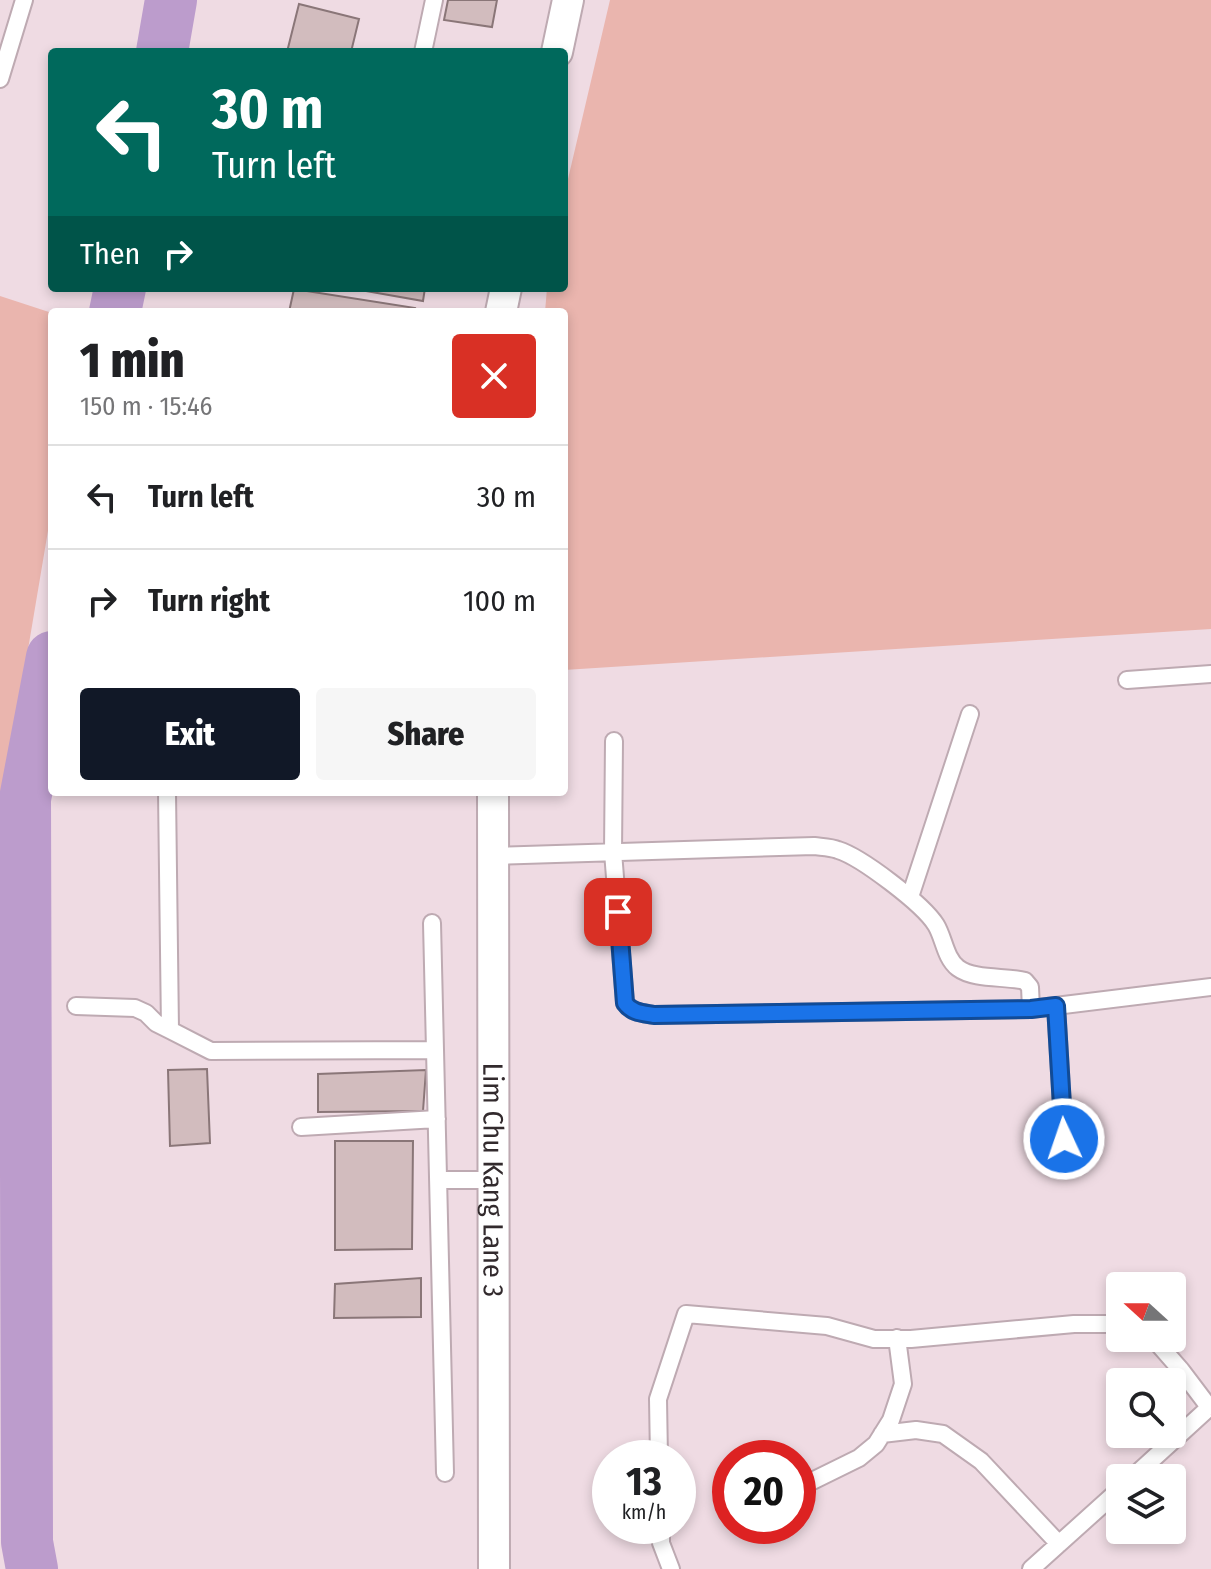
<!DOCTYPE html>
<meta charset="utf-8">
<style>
:root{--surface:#fff;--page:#f6f6f6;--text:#202124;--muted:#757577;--line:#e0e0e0;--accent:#111827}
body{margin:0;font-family:"Fira Sans Condensed",sans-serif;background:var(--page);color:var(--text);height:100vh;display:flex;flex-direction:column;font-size:30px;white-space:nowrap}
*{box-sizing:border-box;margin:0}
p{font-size:26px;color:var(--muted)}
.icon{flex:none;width:44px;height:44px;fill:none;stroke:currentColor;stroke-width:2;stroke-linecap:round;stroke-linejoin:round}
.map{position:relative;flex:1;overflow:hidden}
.drawer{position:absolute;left:48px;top:308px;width:520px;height:488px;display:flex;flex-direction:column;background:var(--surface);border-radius:8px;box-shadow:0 4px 12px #0003}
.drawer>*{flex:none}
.top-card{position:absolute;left:48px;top:48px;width:520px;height:244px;border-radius:8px;box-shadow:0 4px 12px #0003;background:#00695c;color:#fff;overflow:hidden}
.needle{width:52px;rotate:291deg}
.tools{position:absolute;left:1106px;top:1272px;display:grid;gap:16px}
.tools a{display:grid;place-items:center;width:80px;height:80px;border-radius:8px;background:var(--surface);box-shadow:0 4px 12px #0003;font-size:40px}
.speed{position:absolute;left:592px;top:1440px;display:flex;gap:16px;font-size:40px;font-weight:700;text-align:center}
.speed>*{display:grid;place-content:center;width:104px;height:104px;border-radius:50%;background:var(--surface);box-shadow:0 4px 12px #0003;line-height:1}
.speed small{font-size:20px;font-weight:400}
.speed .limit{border:12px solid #d22;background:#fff;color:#111}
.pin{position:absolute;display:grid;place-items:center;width:68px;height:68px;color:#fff;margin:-34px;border-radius:16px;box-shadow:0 4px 12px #0006}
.me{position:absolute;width:88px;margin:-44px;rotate:357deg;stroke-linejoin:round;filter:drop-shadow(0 0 6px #0008)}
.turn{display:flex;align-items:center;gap:28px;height:168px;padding:0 32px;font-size:36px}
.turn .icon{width:104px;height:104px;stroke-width:2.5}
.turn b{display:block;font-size:56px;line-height:68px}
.then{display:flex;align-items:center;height:76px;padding:0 32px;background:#0003;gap:16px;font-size:30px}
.round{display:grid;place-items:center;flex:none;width:84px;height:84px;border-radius:8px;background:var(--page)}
.overview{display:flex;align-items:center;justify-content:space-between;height:136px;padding:0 32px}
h1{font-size:48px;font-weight:800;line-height:60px}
.primary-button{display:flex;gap:16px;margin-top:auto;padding:16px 32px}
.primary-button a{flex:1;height:92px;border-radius:8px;background:var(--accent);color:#fff;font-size:32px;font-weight:800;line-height:92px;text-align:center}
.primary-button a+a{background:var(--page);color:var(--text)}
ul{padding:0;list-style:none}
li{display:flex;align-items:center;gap:24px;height:104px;padding:0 32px;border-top:2px solid var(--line)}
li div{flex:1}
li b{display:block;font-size:30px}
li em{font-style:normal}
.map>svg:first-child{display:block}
.green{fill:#eab5ae}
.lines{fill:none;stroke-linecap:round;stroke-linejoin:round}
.river{stroke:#bc9ccc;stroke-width:52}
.building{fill:#d2bcbe;stroke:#8a7678;stroke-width:2}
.lane-casing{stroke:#beaab2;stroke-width:20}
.street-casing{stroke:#beaab2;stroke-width:34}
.lane{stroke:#fff;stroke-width:16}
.street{stroke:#fff;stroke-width:30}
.route-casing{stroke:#114b97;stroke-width:20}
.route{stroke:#1a73e8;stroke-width:14}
.labels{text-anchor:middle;stroke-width:7;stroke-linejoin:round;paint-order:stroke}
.street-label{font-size:28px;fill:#322a2d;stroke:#fde8f0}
</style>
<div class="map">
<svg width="1211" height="1569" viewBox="0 0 1211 1569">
<rect width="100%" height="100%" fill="#efdbe3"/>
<path class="green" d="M 610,0 L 1211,0 L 1211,629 L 564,670 L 564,312 L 545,312 L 547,288 L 564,288 L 564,196 Z
M 0,296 L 52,313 L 52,507 L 5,786 L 3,1177 L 0,1178 Z"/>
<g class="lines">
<path class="river" d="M 162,52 L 171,0
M 115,312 L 120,288
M 32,1569 L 27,1542 L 25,799 L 52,657"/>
</g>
<path class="building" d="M 448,0 L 497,0 L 492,27 L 444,20 Z
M 299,4 L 359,19 L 351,52 L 287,52 Z
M 349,288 L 425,288 L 423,301 Z
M 294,289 L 415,308 L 414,312 L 289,312 Z
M 207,1069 L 210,1143 L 170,1146 L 168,1070 Z
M 426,1070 L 423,1111 L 318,1112 L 318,1074 Z
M 335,1141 L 413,1141 L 412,1249 L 335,1250 Z
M 421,1278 L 421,1317 L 334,1318 L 335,1284 Z"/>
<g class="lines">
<defs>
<path id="lane" d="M 423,52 L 434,0
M 0,79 L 24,0
M 1127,680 L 1211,674
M 614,741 L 613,852 L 625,1003 C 632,1013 643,1013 654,1015 L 1031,1009 L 1211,987
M 167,792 L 170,1030
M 493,856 L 814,846 C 821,847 831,847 838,850 C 861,857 923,904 936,925 C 944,938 945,958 958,968 C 974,980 1006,976 1025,981 L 1030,987 L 1031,1009
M 910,897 L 970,714
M 432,923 L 445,1473
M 76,1006 L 135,1008 L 146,1013 L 156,1023 L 170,1030 L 211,1051 L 435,1050
M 1056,1006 L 1064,1139
M 301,1127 L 437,1119
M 438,1180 L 493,1180
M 1153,1338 L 1181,1370 L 1209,1407
M 882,1434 L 916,1430 L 943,1434 L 981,1461 L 1059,1544
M 659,1458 L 658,1399 L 686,1314 L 827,1326 L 874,1339 L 911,1339 L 1074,1324 L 1120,1324
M 1132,1478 L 1211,1406
M 798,1488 L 859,1458 L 876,1444 L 891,1420 L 903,1384 L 897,1338
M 661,1526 L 661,1543 L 671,1569
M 1031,1569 L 1120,1489"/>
<g id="street">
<path d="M 557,52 L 568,0"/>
<path d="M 501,312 L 506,288"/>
<path id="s1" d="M 493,792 L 494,1569"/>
</g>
</defs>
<use href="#lane" class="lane-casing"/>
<use href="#street" class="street-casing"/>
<use href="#lane" class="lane"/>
<use href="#street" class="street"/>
</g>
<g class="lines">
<defs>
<path id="route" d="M 618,912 L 625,1003 C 632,1013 643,1013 654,1015 L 1031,1009 L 1056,1006 L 1064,1139"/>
</defs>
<use href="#route" class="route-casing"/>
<use href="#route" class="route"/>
</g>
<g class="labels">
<g class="street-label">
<text dy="10" stroke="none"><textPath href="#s1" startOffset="388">Lim Chu Kang Lane 3</textPath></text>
</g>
</g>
</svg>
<div class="tools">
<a><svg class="needle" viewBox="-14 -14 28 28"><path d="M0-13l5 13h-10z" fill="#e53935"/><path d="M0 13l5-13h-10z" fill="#757577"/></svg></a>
<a><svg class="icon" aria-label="search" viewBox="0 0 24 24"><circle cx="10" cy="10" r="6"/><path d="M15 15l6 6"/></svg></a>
<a><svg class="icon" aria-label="layers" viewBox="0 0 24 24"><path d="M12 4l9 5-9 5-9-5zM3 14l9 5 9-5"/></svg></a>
</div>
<div class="speed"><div>13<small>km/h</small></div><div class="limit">20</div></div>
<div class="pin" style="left:618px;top:912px;background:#d93025"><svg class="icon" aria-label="arrive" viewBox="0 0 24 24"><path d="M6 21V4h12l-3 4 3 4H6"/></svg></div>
<svg class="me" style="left:1064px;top:1139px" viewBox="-20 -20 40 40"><circle r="17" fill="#1a73e8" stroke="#fff" stroke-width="3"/><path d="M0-11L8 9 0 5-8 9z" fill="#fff"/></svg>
<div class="top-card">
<div class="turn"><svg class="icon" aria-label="left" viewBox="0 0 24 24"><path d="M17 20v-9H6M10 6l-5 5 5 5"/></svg><div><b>30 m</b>Turn left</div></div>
<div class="then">Then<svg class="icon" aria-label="right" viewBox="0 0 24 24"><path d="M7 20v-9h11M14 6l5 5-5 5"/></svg></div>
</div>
<section class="drawer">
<div class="overview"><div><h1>1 min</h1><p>150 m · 15:46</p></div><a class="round" style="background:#d93025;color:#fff"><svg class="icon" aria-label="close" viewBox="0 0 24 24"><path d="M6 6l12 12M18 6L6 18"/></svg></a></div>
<ul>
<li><svg class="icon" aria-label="left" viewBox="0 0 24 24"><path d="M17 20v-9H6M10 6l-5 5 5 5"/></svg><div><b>Turn left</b></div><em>30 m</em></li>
<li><svg class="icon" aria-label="right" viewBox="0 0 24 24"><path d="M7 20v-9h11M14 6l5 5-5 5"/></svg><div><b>Turn right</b></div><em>100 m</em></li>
</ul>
<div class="primary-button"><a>Exit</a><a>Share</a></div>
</section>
</div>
